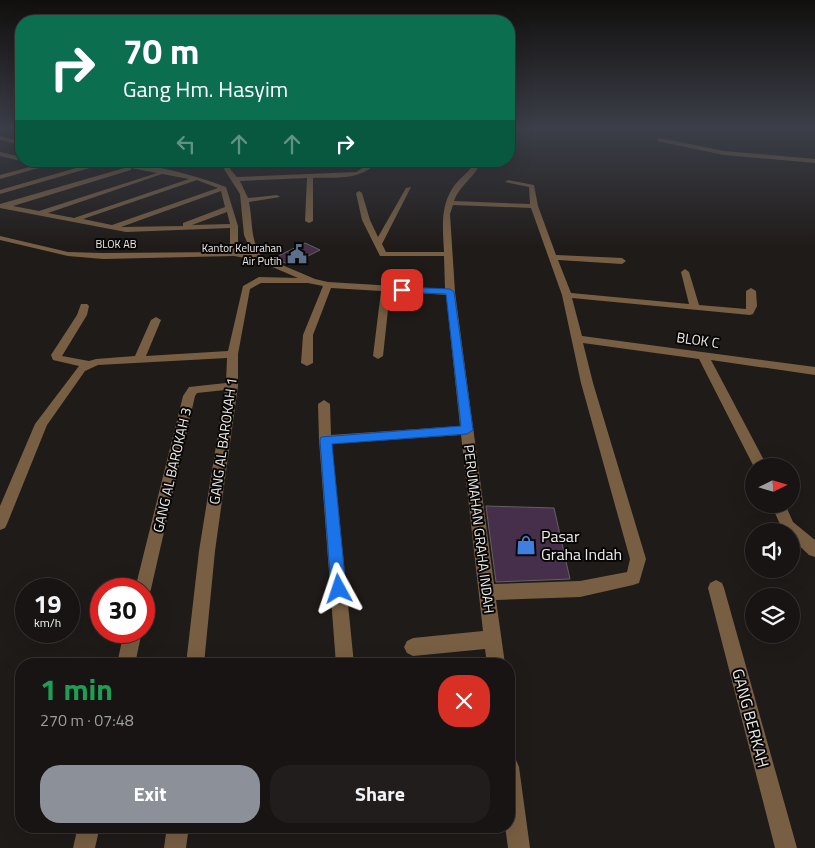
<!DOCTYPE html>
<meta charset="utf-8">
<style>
:root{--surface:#171413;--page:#201d1c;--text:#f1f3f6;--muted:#9e9ea0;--line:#363333;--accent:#8c9099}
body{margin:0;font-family:"Titillium Web",sans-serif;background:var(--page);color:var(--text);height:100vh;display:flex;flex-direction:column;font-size:19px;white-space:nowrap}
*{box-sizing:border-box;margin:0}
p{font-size:16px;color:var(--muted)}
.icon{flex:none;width:28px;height:28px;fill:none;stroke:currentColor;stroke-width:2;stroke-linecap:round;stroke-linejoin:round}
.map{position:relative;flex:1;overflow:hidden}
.details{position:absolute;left:15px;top:658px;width:500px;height:175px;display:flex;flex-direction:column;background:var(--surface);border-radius:20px;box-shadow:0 5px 20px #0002,0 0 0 1px var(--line)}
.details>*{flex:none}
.guide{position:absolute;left:15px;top:15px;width:500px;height:152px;border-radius:20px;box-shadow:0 5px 20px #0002,0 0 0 1px var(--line);background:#0b6e4f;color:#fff;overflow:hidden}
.needle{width:32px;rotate:85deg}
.fabs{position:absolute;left:745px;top:458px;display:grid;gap:10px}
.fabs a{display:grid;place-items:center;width:55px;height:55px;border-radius:50%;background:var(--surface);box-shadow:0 5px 20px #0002,0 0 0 1px var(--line);font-size:25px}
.speed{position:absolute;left:15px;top:578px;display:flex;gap:10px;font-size:25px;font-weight:700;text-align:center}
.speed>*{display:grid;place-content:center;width:65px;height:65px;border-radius:50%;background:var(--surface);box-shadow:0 5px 20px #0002,0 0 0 1px var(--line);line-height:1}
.speed small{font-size:12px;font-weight:400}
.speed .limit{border:8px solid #d22;background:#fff;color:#111}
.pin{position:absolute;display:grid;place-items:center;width:42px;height:42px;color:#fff;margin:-21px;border-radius:10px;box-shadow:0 2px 8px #0006}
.me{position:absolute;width:55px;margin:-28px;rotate:355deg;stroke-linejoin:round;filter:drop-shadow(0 0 4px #0008)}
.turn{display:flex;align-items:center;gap:18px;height:105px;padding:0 25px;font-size:22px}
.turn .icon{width:65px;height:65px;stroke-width:2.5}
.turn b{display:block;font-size:35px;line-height:42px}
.lanes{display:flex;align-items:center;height:48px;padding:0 25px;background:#0003;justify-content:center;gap:25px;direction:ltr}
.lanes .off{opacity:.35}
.round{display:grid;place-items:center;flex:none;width:52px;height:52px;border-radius:20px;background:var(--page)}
.head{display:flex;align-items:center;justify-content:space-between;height:85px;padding:0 25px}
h1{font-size:30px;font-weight:700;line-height:38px;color:#1e9e55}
.cta{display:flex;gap:10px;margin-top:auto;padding:10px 25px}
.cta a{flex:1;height:58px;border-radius:20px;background:var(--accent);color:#fff;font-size:20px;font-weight:700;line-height:58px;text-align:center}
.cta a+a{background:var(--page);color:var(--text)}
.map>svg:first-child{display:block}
.building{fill:#462f4b;stroke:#646164}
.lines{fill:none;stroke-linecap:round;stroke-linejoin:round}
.minor{fill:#785f43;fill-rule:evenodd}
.route{fill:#1a73e8;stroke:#114b97}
.labels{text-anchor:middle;stroke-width:4;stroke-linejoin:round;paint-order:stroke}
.far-street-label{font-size:11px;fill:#edebe9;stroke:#080706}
.far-poi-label{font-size:11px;fill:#edebe9;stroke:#080706;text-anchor:end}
.street-label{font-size:14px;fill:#edebe9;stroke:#080706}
.near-poi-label{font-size:16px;fill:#edebe9;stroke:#080706;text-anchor:start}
.near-street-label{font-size:16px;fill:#edebe9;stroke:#080706}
</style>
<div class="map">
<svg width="815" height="848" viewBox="0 0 815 848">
<rect width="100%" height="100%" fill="#1f1b19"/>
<path class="building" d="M 305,243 L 320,250 L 290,265 L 274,258 Z
M 486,506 L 554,508 L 570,579 L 496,582 Z"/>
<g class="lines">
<path class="minor" d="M 0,136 L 21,141 L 21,145 L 0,140 Z
M 659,138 L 724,151 L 815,159 L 815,163 L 724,155 L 657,141 Z
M 0,152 L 21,157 L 21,161 L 0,156 Z
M 52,161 L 63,161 L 0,179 L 0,175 Z
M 100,161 C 139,161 190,173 226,187 L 238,226 L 238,252 L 252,254 L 244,235 L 240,194 L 224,169 L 228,161 L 234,161 L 230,169 L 237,177 L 356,172 L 366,166 L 331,162 L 369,163 L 378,161 C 361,181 337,177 313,178 L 313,221 L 309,223 L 305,221 L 307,178 L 240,181 L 248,198 L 277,195 L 280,197 L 249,202 C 253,222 250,238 261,256 L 315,279 L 328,282 L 445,289 L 444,256 L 380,256 L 362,220 L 356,193 L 359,191 L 362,193 L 370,220 L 378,237 L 406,188 L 411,187 L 382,244 L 386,252 L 444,252 C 443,230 440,208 452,189 C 458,178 470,173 475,161 L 481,161 C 475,178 461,183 454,201 L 530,204 L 529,187 L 505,182 L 508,180 L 534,185 L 538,206 L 556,255 L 622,258 L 626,261 L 622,264 L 558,260 L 571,293 L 689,304 L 681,272 L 685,269 L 689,272 L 699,305 L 746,309 L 746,291 L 751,288 L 756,291 L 757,306 L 753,314 L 750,315 L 572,298 L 582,336 L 815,367 L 815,375 L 711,360 L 767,466 L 754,467 L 699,359 L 583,343 L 593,383 L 646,559 L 639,583 L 633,585 L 580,597 L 496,600 L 505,664 L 487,664 L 485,649 L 413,656 L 407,653 L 404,647 L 407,641 L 413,638 L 483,631 L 461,435 L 332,444 L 354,664 L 336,664 L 319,440 L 318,404 L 324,400 L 330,404 L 331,435 L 460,426 L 446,295 L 390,291 L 383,356 L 378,359 L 373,356 L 381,291 L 331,288 L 313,335 L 313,363 L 307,366 L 301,363 L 303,335 L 323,286 L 308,283 L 261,283 L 250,289 L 238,354 L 238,386 L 215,551 L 204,664 L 186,664 L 199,551 L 225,390 L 197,393 L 195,396 L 151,589 L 149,594 L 144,596 L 144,589 L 135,589 L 183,396 L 189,387 L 226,383 L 227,358 L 98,365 L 85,371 L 47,425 L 7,524 L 5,528 L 0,530 L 0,506 L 35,424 L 79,366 L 53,360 L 51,355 L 77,315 L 81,304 L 87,304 L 89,306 L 87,315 L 62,356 L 89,361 L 96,359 L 135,356 L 151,320 L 156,317 L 161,320 L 146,356 L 228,351 L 243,286 L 259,277 L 298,278 L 256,260 L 234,256 L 103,259 L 68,256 L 0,240 L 0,236 L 68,252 L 103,253 L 230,252 L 230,228 L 126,232 L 0,208 L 0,204 L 128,167 L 107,163 L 0,194 L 0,190 ZM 131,168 L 157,173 L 39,211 L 13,206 L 131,170 ZM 162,174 L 189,179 L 74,218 L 48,213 ZM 197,180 L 218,188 L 112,225 L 83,219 ZM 221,191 L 225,207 L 183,223 L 183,226 L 121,227 ZM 453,205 L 531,208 L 562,295 L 581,383 L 630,559 L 627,572 L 580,581 L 494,584 L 455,292 L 450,214 ZM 227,212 L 230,224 L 192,225 Z
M 771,504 L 785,504 L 793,522 L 815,540 L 815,557 L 809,555 L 791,538 L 791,531 L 783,531 Z
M 716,580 L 722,583 L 724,588 L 797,848 L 775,848 L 708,588 L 710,583 Z
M 124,631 L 142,631 L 135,664 L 117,664 Z
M 509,757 L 516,760 L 519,767 L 530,848 L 508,848 L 505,826 L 509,826 Z
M 78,826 L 100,826 L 95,848 L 73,848 Z
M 167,826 L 189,826 L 186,848 L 164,848 Z"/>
</g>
<linearGradient id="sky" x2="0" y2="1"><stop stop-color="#110f0e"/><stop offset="0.52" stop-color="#3c3f49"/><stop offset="1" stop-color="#3c3f49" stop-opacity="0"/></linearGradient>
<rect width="815" height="247" fill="url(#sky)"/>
<path class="route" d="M 402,287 L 450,289 L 454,292 L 473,430 L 467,434 L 332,444 L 346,589 L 344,594 L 339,596 L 333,594 L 331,589 L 320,440 L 321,437 L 461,426 L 446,294 L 399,292 L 397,290 Z"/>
<defs>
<symbol id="civic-bare" viewBox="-9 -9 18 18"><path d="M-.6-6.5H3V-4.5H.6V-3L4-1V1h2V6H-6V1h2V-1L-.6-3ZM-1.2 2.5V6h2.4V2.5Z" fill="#5c6f8a" stroke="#080706" stroke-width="2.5" paint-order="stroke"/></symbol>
<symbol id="shop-bare" viewBox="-9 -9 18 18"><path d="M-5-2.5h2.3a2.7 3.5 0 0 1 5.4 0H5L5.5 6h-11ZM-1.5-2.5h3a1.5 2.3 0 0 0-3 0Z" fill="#3f7fe0" stroke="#080706" stroke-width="2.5" paint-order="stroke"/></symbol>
</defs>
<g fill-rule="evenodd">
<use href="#civic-bare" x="283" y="240" width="28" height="28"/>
<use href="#shop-bare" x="512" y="531" width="28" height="28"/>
</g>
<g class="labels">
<g class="far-street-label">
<text x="116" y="248">BLOK AB</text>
</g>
<g class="far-poi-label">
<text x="282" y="252">Kantor Kelurahan<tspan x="282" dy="13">Air Putih</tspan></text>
</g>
<g class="street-label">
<text transform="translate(698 340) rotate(8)" y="5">BLOK C</text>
<text transform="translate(223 441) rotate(-82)" y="5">GANG AL BAROKAH 1</text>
<text transform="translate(172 470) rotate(-77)" y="5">GANG AL BAROKAH 3</text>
<text transform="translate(479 529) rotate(83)" y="5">PERUMAHAN GRAHA INDAH</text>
</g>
<g class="near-poi-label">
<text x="541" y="542">Pasar<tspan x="541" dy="18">Graha Indah</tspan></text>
</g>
<g class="near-street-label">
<text transform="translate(751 718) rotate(75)" y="6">GANG BERKAH</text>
</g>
</g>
</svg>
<div class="fabs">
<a><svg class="needle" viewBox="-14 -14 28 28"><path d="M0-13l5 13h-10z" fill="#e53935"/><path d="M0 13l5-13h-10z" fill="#9e9ea0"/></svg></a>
<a><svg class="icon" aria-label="sound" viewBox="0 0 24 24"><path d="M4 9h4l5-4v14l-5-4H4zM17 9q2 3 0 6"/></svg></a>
<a><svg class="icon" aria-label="layers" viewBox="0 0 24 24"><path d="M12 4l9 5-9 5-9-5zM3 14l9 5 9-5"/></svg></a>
</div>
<div class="speed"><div>19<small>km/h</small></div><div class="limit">30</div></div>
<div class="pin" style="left:402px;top:290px;background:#d93025"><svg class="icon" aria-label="arrive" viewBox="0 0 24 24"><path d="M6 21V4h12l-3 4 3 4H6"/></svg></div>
<svg class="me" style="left:339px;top:589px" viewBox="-20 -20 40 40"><path d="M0-17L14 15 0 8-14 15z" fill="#1a73e8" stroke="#fff" stroke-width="4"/></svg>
<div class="guide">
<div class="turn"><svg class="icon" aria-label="right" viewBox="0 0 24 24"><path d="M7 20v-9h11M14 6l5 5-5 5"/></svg><div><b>70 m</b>Gang Hm. Hasyim</div></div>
<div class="lanes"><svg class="icon off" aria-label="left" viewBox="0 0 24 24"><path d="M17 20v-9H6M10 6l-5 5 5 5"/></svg><svg class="icon off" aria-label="ahead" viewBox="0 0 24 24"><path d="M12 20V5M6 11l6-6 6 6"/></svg><svg class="icon off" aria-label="ahead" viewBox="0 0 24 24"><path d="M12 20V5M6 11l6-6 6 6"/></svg><svg class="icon" aria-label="right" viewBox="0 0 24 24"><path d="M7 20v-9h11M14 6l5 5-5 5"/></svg></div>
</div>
<section class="details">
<div class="head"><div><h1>1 min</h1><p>270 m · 07:48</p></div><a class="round" style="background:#d93025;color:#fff"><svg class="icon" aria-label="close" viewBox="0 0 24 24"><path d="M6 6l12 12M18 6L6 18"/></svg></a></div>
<div class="cta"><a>Exit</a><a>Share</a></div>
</section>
</div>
